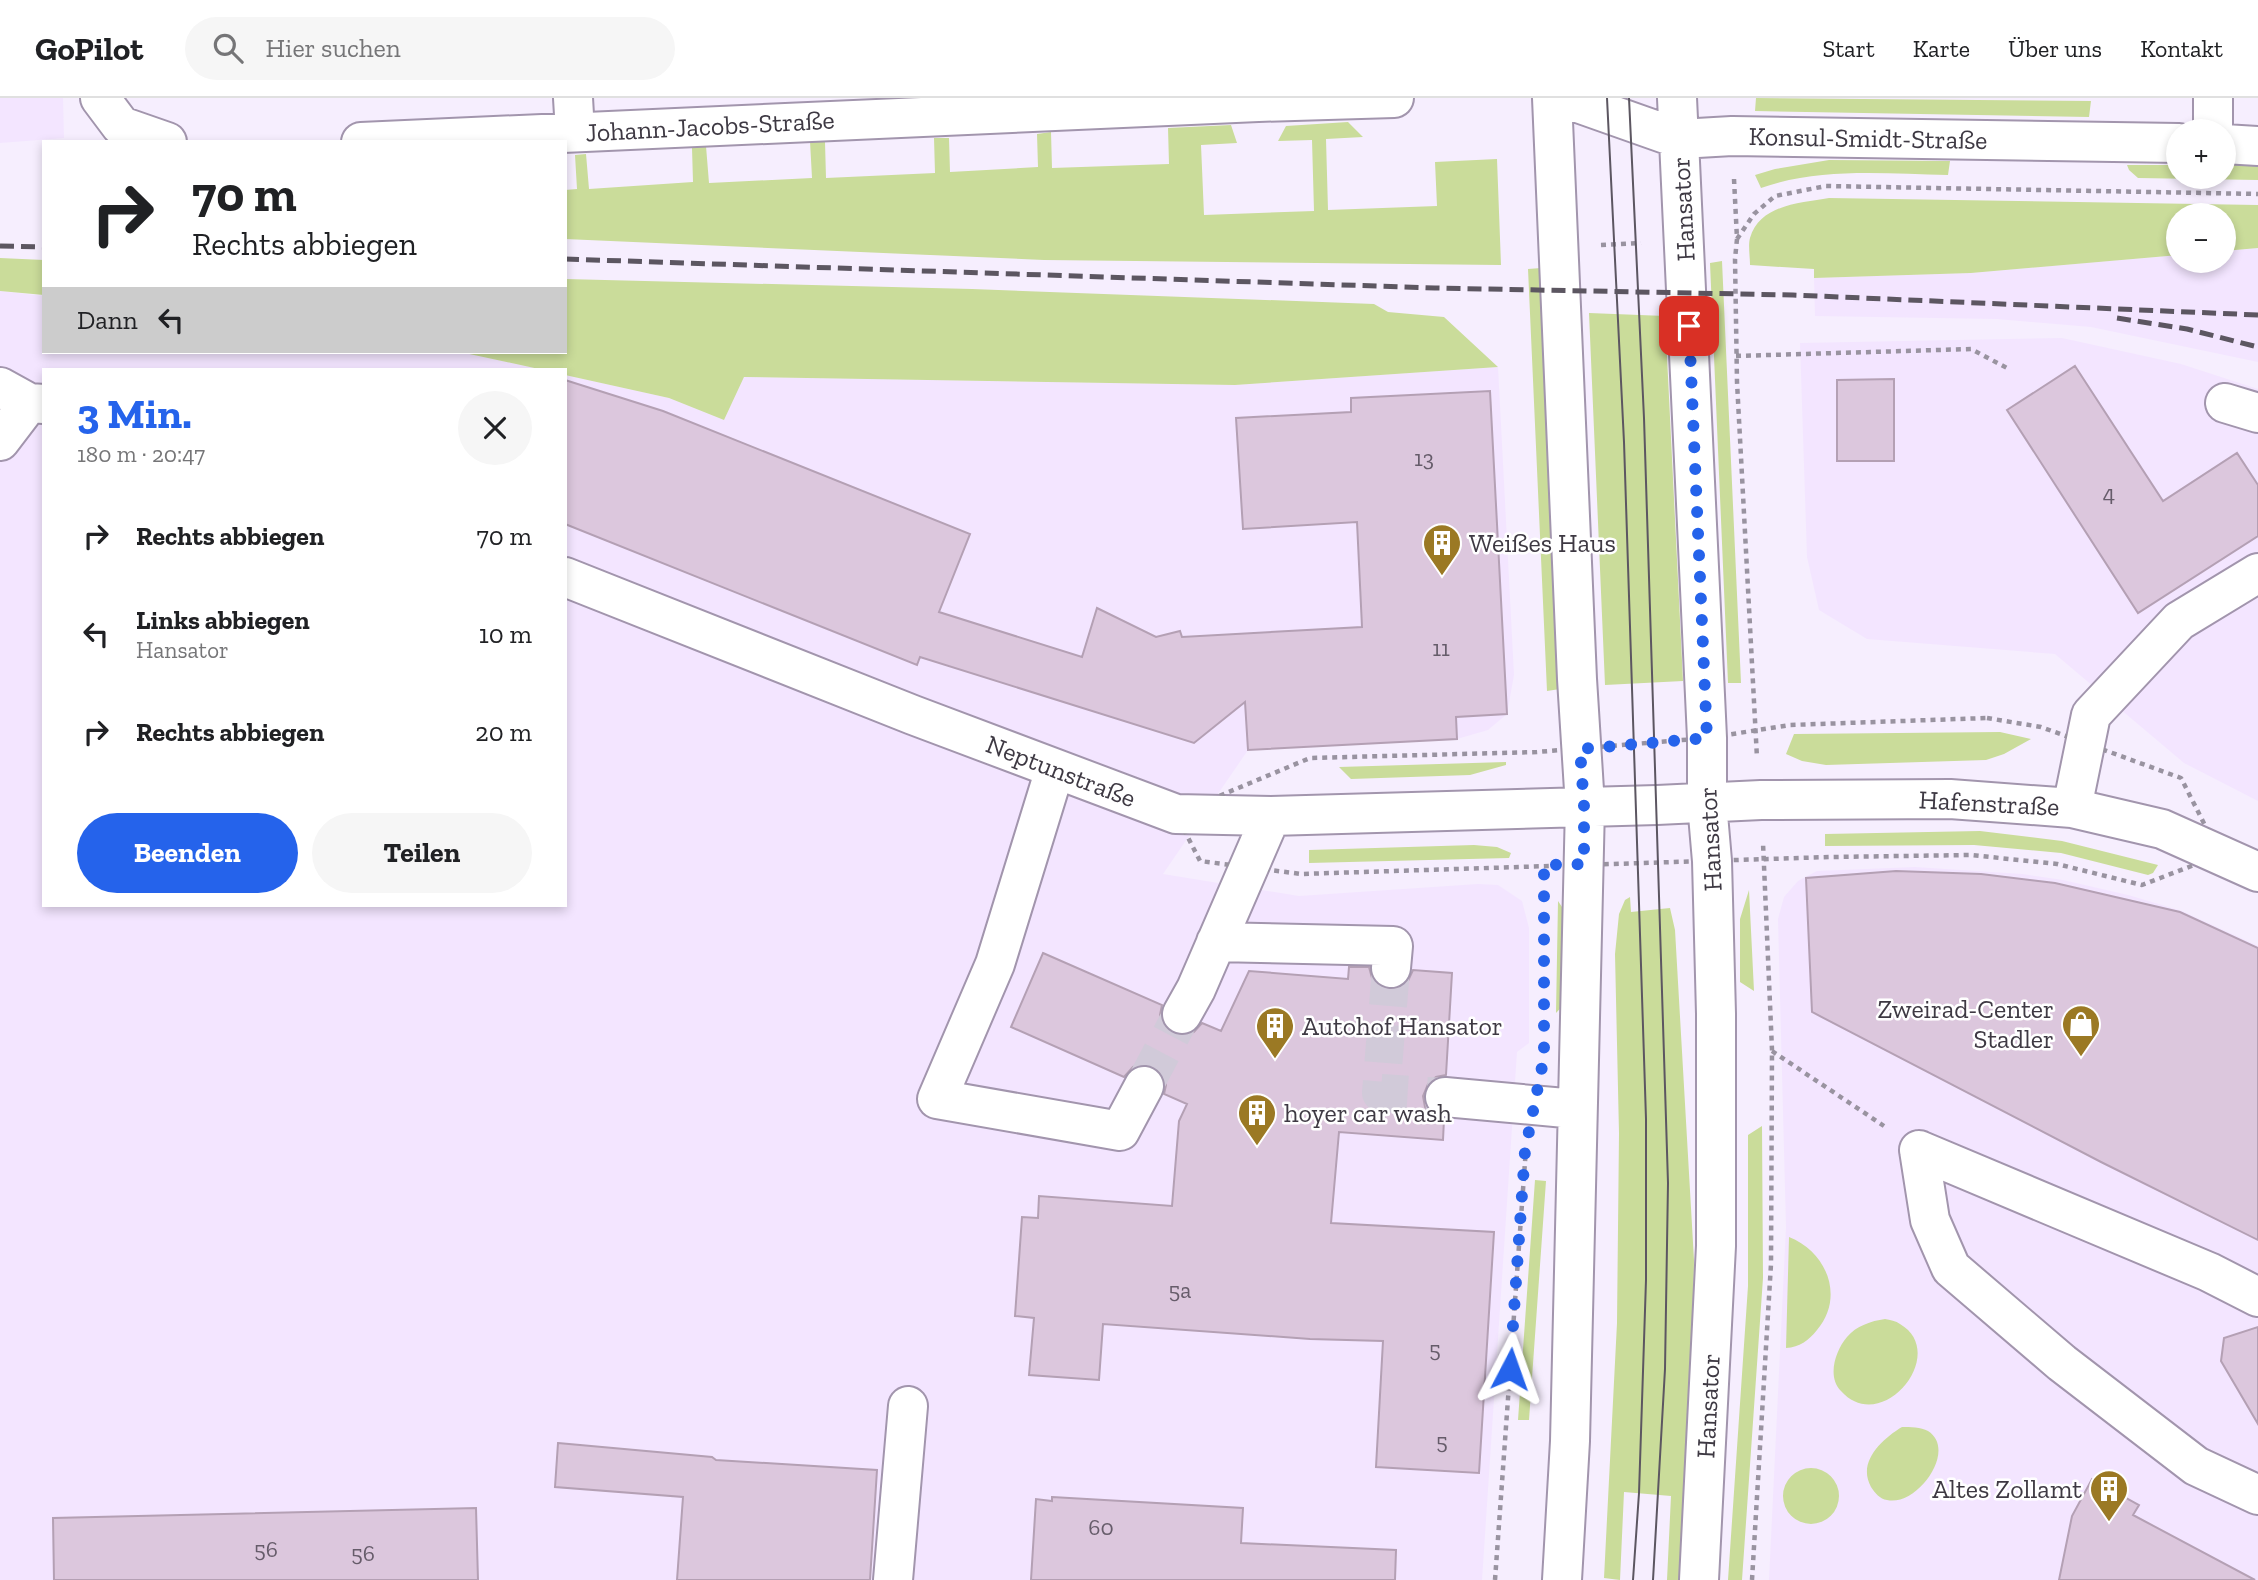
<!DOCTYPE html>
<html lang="de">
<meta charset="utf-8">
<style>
:root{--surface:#fff;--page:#f6f6f6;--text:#202124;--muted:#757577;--line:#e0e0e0;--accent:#2563eb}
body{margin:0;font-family:"Zilla Slab",serif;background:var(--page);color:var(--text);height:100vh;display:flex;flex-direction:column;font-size:26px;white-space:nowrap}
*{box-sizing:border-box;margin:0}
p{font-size:23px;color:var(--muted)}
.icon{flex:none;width:38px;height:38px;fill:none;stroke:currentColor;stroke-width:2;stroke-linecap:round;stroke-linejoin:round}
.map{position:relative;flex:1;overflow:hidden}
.panel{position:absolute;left:42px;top:270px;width:525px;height:539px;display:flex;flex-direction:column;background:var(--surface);border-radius:0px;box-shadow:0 4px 10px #0003}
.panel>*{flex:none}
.top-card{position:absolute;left:42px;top:42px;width:525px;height:214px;border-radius:0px;box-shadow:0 4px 10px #0003;background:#fff;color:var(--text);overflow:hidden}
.controls{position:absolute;left:2166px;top:21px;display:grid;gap:14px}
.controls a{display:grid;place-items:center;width:70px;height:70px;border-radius:50%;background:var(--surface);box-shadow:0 4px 10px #0003;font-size:35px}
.pin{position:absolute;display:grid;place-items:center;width:60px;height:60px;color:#fff;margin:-30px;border-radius:14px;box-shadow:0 4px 10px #0006}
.me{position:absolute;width:77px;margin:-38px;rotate:4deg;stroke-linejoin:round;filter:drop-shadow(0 0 5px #0008)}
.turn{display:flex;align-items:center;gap:24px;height:147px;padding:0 35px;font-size:32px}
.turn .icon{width:91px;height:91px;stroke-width:2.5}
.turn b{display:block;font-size:49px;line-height:60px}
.then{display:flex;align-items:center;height:66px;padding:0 35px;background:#0003;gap:14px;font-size:26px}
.round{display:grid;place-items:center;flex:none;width:74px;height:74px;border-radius:37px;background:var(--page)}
.headline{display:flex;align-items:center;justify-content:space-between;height:119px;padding:0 35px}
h1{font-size:42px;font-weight:700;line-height:52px;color:var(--accent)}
.cta{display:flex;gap:14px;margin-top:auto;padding:14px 35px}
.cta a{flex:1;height:80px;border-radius:42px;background:var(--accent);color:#fff;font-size:28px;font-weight:700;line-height:80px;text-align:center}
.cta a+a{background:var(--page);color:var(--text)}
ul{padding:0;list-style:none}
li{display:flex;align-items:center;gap:21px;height:98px;padding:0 35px}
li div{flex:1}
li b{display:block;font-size:26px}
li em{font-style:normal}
header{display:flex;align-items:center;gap:42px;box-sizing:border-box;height:98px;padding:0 35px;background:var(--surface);border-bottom:2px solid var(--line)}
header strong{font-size:33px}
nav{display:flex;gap:38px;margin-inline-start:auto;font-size:24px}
.search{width:490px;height:63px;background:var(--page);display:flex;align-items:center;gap:18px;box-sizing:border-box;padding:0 24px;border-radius:38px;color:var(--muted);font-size:26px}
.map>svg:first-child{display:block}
.built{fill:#f3e5ff}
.green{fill:#cadc9a}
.building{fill:#dcc7dd;stroke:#b4a0b4;stroke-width:2}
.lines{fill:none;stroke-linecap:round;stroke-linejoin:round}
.minor-tunnel{stroke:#d1cad9;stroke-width:38;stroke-dasharray:38 19;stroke-linecap:butt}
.minor-casing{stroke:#a295ad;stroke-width:42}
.path{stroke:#9993a0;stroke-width:4.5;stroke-dasharray:5 5;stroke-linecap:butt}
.minor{stroke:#fff;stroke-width:38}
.tram{stroke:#5c5661;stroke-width:2}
.rail{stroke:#5c5661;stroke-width:5;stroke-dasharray:14 7;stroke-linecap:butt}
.route{stroke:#2563eb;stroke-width:12;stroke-dasharray:0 21.6}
.labels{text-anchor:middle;stroke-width:5;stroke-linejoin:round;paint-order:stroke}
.number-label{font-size:23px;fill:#665c6a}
.street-label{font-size:26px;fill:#3e3943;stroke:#fff}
.poi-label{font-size:26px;fill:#3e3943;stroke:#fff;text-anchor:start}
</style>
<header>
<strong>GoPilot</strong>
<div class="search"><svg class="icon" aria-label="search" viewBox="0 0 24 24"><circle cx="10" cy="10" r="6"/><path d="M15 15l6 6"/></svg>Hier suchen</div>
<nav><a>Start</a><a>Karte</a><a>Über uns</a><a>Kontakt</a></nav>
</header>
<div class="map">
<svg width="2258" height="1482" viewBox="0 0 2258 1482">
<rect width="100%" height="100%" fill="#f6eefe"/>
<path class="built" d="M 0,0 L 63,0 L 64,40 L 0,45 Z
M 2258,150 L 2258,264 L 2091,229 L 1997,221 L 1815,218 L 1814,180 L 1971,175 L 2179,157 L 2179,163 L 2224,163 L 2224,153 Z
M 0,193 L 44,198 L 44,254 L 460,254 L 539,271 L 44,271 L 44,807 L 565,807 L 565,277 L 669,300 L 724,322 L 744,279 L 1235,287 L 1498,269 L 1514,577 L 1507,616 L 1488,632 L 1457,641 L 1248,652 L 1163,776 L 1299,798 L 1478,786 L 1498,787 L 1522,803 L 1529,830 L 1529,945 L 1517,954 L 1482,1482 L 0,1482 Z
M 2062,240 L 2181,266 L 2258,291 L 2258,703 L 2184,665 L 2055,556 L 1867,541 L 1819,512 L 1807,459 L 1800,245 Z
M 1915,769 L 2022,776 L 2063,782 L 2128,797 L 2182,813 L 2258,848 L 2258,1482 L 1769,1482 L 1786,1129 L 1778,821 L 1784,799 L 1798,783 L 1817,773 Z"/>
<path class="green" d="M 1756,0 L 2091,3 L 2089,19 L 1755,13 Z
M 1348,24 L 1363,39 L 1326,41 L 1328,112 L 1437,108 L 1435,64 L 1497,61 L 1501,167 L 1044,162 L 565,141 L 565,92 L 577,91 L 575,57 L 586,56 L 589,91 L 693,84 L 692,50 L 706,48 L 709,85 L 812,80 L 810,43 L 825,44 L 826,80 L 935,75 L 934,40 L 949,40 L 950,74 L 1038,69 L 1037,36 L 1051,34 L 1052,70 L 1169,66 L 1168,30 L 1231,27 L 1237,45 L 1201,47 L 1204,117 L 1314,113 L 1312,42 L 1278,43 L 1286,28 Z
M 1829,62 L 1950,63 L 1948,77 C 1886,76 1820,69 1761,90 L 1755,77 L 1775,71 Z
M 2127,67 L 2179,67 L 2179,79 L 2224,79 L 2224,67 L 2258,67 L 2258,82 L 2138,80 L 2129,72 Z
M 1829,100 L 2258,107 L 2258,150 L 2224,153 L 2224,117 L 2179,117 L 2179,157 L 1971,175 L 1814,180 L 1814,171 L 1750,167 C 1750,159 1748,147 1750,140 C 1760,106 1801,105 1829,100 Z
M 0,160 L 44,162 L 44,197 L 0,193 Z
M 1722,163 L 1741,585 L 1728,585 L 1710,165 Z
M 1541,170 L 1560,591 L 1547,593 L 1528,171 Z
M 565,181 L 972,191 L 1374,206 L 1388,214 L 1444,219 L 1498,269 L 1235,287 L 744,279 L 724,322 L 669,300 L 565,277 L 565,271 L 539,271 L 460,254 L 565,254 Z
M 1589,215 L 1665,218 L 1683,583 L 1605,587 Z
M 2000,634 L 2031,641 L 2004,656 L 1986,662 L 1826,667 L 1802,663 L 1786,656 L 1794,636 Z
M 1506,664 L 1506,667 L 1470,677 L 1351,681 L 1339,669 Z
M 1980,733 L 2062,743 L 2158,767 L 2153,775 L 2148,777 L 2061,755 L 1974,747 L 1825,748 L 1825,736 Z
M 1474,747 L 1497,749 L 1511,755 L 1509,760 L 1309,765 L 1309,752 Z
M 1749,792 L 1754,893 L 1740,884 L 1740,821 Z
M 1630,799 L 1631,814 L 1670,810 L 1675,832 L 1694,1162 L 1692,1321 L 1682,1482 L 1667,1482 L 1671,1398 L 1624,1394 L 1620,1482 L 1604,1480 L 1617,1225 L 1619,1035 L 1615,856 L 1619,816 L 1625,802 Z
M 1558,803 L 1566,815 L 1569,901 L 1556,915 Z
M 1762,1028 L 1763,1180 L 1742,1482 L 1728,1482 L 1748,1188 L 1748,1037 Z
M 1535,1082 L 1546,1083 L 1529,1322 L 1518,1322 Z
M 1789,1139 C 1827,1154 1845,1199 1817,1232 C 1808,1243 1800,1249 1786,1250 Z
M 1885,1221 C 1890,1222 1896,1223 1900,1226 C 1950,1255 1882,1339 1841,1293 C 1827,1279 1835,1253 1847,1239 C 1856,1228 1871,1223 1885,1221 Z
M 1902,1329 C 1910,1329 1921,1329 1928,1333 C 1958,1352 1917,1409 1887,1402 C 1880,1401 1875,1395 1871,1389 C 1857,1364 1882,1341 1902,1329 Z
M1783 1398a28 28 0 1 1 56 0a28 28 0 1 1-56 0Z"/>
<path class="building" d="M 2075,268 L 2163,403 L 2237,355 L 2258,387 L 2258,438 L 2138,515 L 2007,312 Z
M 1894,281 L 1894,363 L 1837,363 L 1837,282 Z
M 565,282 L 663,313 L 970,436 L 939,514 L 1082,559 L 1097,510 L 1156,539 L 1180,533 L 1182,539 L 1362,529 L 1357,424 L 1243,431 L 1236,320 L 1351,314 L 1351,300 L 1490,293 L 1507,616 L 1456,619 L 1457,641 L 1248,652 L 1245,604 L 1194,645 L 920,559 L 917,567 L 565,426 Z
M 1896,773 L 1981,776 L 2055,785 L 2180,814 L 2258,850 L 2258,1142 L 2101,1064 L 1812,914 L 1806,780 Z
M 1043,855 L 1162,907 L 1160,917 L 1164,928 L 1172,935 L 1182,938 L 1194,934 L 1202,925 L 1221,933 L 1249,873 L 1348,881 L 1349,869 L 1369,869 L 1372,880 L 1378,887 L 1390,892 L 1400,890 L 1408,883 L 1413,872 L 1452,875 L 1446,977 L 1436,979 L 1428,986 L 1423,998 L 1425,1009 L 1432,1016 L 1444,1021 L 1443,1042 L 1339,1034 L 1331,1125 L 1494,1134 L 1479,1375 L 1376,1369 L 1383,1243 L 1310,1241 L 1103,1226 L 1099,1282 L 1029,1277 L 1034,1220 L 1015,1218 L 1022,1119 L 1038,1120 L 1039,1098 L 1172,1108 L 1179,1023 L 1187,1006 L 1164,996 L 1166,987 L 1163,977 L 1154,968 L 1143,966 L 1133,969 L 1124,979 L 1011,929 Z
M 2258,1229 L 2258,1326 L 2221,1263 L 2224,1240 Z
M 558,1345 L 712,1359 L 716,1362 L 877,1372 L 870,1482 L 677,1482 L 683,1399 L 555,1389 Z
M 2092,1381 L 2139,1407 L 2133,1417 L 2255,1482 L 2059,1482 L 2072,1418 Z
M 1052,1399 L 1243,1410 L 1241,1445 L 1396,1452 L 1395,1482 L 1031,1482 L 1036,1401 L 1052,1403 Z
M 476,1410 L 478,1482 L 54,1482 L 53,1420 Z"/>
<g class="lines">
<path class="minor-tunnel" d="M 1391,870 L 1381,995 L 1445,999
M 1144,988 L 1182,916"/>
<defs>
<path id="minor" d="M 100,0 L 121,28 L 167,44
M 573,0 L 575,34
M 1552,0 L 1577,581 L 1585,708 L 1570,1343 L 1562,1482
M 1564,0 L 1680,41 L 1732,38 L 2179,45
M 1677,0 L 1707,640 L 1707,705 L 1712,763 L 1716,916 L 1716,1148 L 1699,1482
M 2213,0 L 2213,33
M 361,44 L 1258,4 L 1394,0
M 2224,46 L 2258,48
M 0,289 L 29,305 L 44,306
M 2225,305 L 2258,315
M 0,343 L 29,305
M 565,479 L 913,617 L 1176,716 L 1271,718 L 1657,707 L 1761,702 L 1950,701 L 2072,710 L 2162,731 L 2258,774
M 1055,671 L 995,866 L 937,1001 L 1120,1033 L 1144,988
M 2072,710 L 2091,617 L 2179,523 L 2258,475
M 1216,844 L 1393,848 L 1391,870
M 1182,916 L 1196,891 L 1271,718
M 1445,999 L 1576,1011
M 1919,1052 L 1930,1122 L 1951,1170 L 2062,1265 L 2196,1368 L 2258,1397
M 1919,1052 L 2209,1174 L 2258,1199
M 893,1482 L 908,1308"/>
</defs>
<use href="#minor" class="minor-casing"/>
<path class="path" d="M 1734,81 L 1737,141 L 1735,161 L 1737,284 L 1757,660
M 1737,141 L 1754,116 L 1775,98 L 1826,88 L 2258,96
M 1601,147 L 1641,145
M 1736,258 L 1971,251 L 2007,270
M 1987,620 L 2041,629 L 2181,680 L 2220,757 L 2142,787 L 2057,766 L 1971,757 L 1830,759 L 1301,776 L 1200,763 L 1176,716 L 1310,660 L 1537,654 L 1707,640 L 1790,627 Z
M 1772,953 L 1884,1028
M 1495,1482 L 1526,1050
M 1752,1482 L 1771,1166 L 1772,952 L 1763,745"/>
<use href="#minor" class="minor"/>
<path class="tram" d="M 1607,0 L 1624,344 L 1646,1021 L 1646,1182 L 1639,1395 L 1633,1482
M 1629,0 L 1644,320 L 1668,1085 L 1665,1271 L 1653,1482"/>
<path class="rail" d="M 0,148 L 44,149
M 565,161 L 1435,190 L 1793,197 L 2258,217
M 2117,220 L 2187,231 L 2258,249"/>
</g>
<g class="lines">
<path class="route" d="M 1510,1271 L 1525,1053 L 1544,959 L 1544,767 L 1584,766 L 1584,708 L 1580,651 L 1707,640 L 1689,228"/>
</g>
<defs>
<symbol id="building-pin" viewBox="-11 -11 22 30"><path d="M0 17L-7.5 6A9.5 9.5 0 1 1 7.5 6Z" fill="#9b7924" stroke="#fff"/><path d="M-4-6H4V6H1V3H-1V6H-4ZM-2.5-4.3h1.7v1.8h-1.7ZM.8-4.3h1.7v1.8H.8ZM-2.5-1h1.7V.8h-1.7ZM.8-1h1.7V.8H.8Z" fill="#fff"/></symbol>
<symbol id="shop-pin" viewBox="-11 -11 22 30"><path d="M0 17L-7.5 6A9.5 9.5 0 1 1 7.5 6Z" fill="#9b7924" stroke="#fff"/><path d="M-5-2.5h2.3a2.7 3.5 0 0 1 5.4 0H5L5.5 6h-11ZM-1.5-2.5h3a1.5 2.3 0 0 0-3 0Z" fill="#fff"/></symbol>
</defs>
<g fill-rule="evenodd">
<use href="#building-pin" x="1420" y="423" width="44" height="60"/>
<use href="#shop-pin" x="2059" y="904" width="44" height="60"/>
<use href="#building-pin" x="1253" y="906" width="44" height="60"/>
<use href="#building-pin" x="1235" y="993" width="44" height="60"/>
<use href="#building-pin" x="2087" y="1369" width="44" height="60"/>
</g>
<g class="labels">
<g class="number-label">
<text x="1424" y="368">13</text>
<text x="2109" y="403">4</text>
<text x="1441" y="558">11</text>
<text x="1180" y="1200">5a</text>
<text x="1435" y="1259">5</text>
<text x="1442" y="1351">5</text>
<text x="1101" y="1437">60</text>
<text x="266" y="1459">56</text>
<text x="363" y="1463">56</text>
</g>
<g class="street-label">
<text transform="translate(710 28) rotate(-3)" y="9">Johann-Jacobs-Straße</text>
<text transform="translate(1868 40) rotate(1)" y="9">Konsul-Smidt-Straße</text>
<text transform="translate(1683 111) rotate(-93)" y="9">Hansator</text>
<text transform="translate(1061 673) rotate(21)" y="9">Neptunstraße</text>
<text transform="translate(1989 705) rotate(3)" y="9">Hafenstraße</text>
<text transform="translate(1710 741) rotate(-93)" y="9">Hansator</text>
<text transform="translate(1708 1308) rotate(-87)" y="9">Hansator</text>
</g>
<g class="poi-label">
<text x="1469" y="454">Weißes Haus</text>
<text x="2054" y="920" text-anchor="end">Zweirad-Center<tspan x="2054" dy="30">Stadler</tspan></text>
<text x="1302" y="937">Autohof Hansator</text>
<text x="1284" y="1024">hoyer car wash</text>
<text x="2082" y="1400" text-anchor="end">Altes Zollamt</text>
</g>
</g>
</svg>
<div class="controls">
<a>+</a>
<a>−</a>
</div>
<div class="pin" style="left:1689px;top:228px;background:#d93025"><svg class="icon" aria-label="arrive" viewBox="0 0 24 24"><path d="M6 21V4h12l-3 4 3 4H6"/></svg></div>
<svg class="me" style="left:1510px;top:1271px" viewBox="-20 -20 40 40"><path d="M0-17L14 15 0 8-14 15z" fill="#2563eb" stroke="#fff" stroke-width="4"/></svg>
<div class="top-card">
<div class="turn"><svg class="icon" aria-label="right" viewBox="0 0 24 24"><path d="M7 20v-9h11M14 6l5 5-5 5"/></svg><div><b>70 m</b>Rechts abbiegen</div></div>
<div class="then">Dann<svg class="icon" aria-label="left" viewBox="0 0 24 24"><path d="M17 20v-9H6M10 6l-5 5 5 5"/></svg></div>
</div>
<section class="panel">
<div class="headline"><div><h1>3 Min.</h1><p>180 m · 20:47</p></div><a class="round"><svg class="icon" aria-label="close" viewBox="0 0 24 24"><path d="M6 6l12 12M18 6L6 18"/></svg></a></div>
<ul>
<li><svg class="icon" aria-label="right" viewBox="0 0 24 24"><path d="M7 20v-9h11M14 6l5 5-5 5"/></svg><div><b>Rechts abbiegen</b></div><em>70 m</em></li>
<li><svg class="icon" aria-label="left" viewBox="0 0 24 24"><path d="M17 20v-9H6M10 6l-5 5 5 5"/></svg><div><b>Links abbiegen</b><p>Hansator</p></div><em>10 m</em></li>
<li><svg class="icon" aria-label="right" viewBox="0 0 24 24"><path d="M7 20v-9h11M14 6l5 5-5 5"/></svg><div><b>Rechts abbiegen</b></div><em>20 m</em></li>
</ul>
<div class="cta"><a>Beenden</a><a>Teilen</a></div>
</section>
</div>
